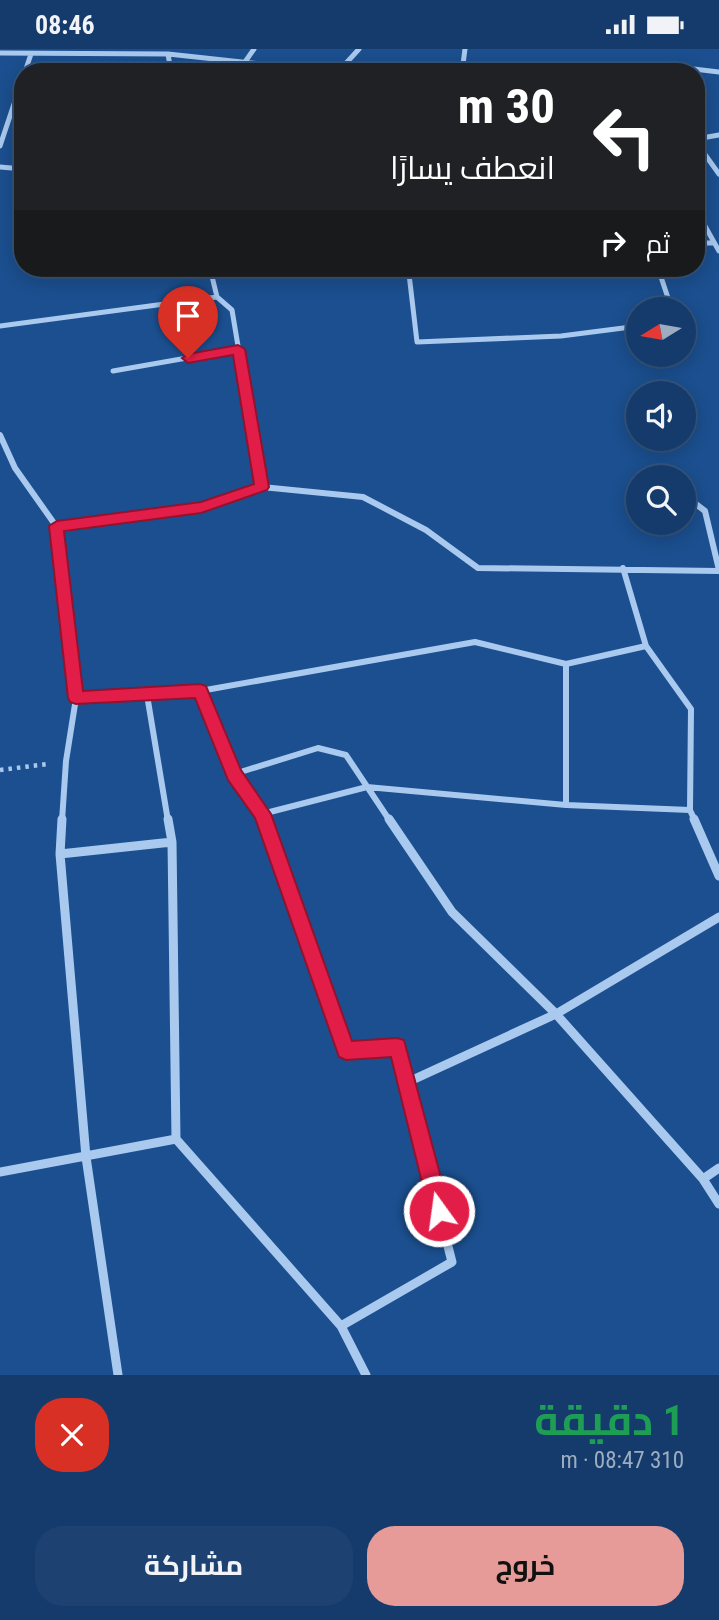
<!DOCTYPE html>
<html lang="ar">
<meta charset="utf-8">
<style>
:root{--surface:#143b6b;--page:#1d4271;--text:#f1f3f6;--muted:#9dadc1;--line:#33557e;--accent:#e69b98}
body{margin:0;font-family:"Roboto Condensed",Cairo,sans-serif;background:var(--page);color:var(--text);direction:rtl;height:100vh;display:flex;flex-direction:column;font-size:26px;white-space:nowrap}
*{box-sizing:border-box;margin:0}
p{font-size:23px;color:var(--muted)}
.icon{flex:none;width:38px;height:38px;fill:none;stroke:currentColor;stroke-width:2;stroke-linecap:round;stroke-linejoin:round}
.map{position:relative;height:1326px;overflow:hidden;direction:ltr}
.panel{display:flex;flex-direction:column;background:var(--surface);flex:1}
.panel>*{flex:none}
.hud{position:absolute;left:14px;top:14px;width:691px;height:214px;border-radius:28px;box-shadow:0 4px 18px #0003,0 0 0 2px var(--line);direction:rtl;background:#202124;color:#fff;overflow:hidden}
.needle{width:46px;rotate:259deg}
.tools{position:absolute;left:626px;top:248px;display:grid;gap:14px}
.tools a{display:grid;place-items:center;width:70px;height:70px;border-radius:50%;background:var(--surface);box-shadow:0 4px 18px #0003,0 0 0 2px var(--line);font-size:35px}
.pin{position:absolute;display:grid;place-items:center;width:60px;height:60px;color:#fff;margin:-72px -30px;border-radius:50% 50% 50% 0;rotate:-45deg;box-shadow:0 0 7px #0007}
.pin .icon{rotate:45deg}
.me{position:absolute;width:77px;margin:-38px;rotate:346deg;stroke-linejoin:round;filter:drop-shadow(0 0 5px #0008)}
.turn{display:flex;align-items:center;gap:24px;height:147px;padding:0 35px;font-size:32px}
.turn .icon{width:91px;height:91px;stroke-width:2.5}
.turn b{display:block;font-size:49px;line-height:60px}
.then{display:flex;align-items:center;height:66px;padding:0 35px;background:#0003;gap:14px;font-size:26px}
.round{display:grid;place-items:center;flex:none;width:74px;height:74px;border-radius:28px;background:var(--page)}
.headline{display:flex;align-items:center;justify-content:space-between;height:119px;padding:0 35px}
h1{font-size:42px;font-weight:700;line-height:52px;color:#1e9e55}
.cta{display:flex;gap:14px;margin-top:auto;padding:14px 35px}
.cta a{flex:1;height:80px;border-radius:28px;background:var(--accent);color:#111;font-size:28px;font-weight:700;line-height:80px;text-align:center}
.cta a+a{background:var(--page);color:var(--text)}
.status{display:flex;justify-content:space-between;align-items:center;height:49px;padding:0 35px;background:var(--surface);direction:ltr}
.status svg{height:19px;fill:currentColor}
.map>svg:first-child{display:block}
.lines{fill:none;stroke-linecap:round;stroke-linejoin:round}
.path{stroke:#a9c9ee;stroke-width:4.5;stroke-dasharray:3.5 5;stroke-linecap:butt}
.minor-far2{stroke:#a9c9ee;stroke-width:5}
.minor-far1{stroke:#a9c9ee;stroke-width:6}
.minor{stroke:#a9c9ee;stroke-width:9}
.route{fill:#e11d48;stroke:#92132f;stroke-width:2}
</style>
<div class="status"><b>08:46</b><svg viewBox="0 0 49 12"><path d="M0 12V9h3v3zM5 12V6h3v6zM10 12V3h3v9zM15 12V0h3v12zM26 1h20v11H26zM47 4h2v5h-2z"/></svg></div>
<div class="map">
<svg width="719" height="1326" viewBox="0 0 719 1326">
<rect width="100%" height="100%" fill="#1b4f8f"/>
<g class="lines">
<path class="path" d="M 0,721 L 48,715"/>
<path class="minor-far2" d="M 0,4 L 168,5 L 335,23
M 168,5 L 171,23
M 25,23 L 31,5
M 238,23 L 254,0
M 338,23 L 359,0
M 462,23 L 465,0
M 596,23 L 677,18 L 719,23
M 696,90 L 719,86
M 696,93 L 719,125
M 0,97 L 23,28
M 0,118 L 23,120
M 696,161 L 719,202
M 696,194 L 714,194
M 210,219 L 217,248 L 232,261 L 245,339
M 658,219 L 672,261
M 409,225 L 417,293 L 561,287 L 639,277
M 0,277 L 217,248
M 113,322 L 238,300"/>
<path class="minor-far1" d="M 245,337 L 262,438
M 0,386 L 15,419 L 56,477 L 76,649 L 66,712 L 62,772
M 684,446 L 705,462 L 719,521
M 56,477 L 201,459 L 262,438 L 363,448 L 426,481 L 478,519 L 719,522
M 623,519 L 646,597 L 691,660 L 690,761 L 695,772
M 566,615 L 566,756
M 200,642 L 234,725 L 264,772
M 147,646 L 168,772
M 76,649 L 200,642 L 475,593 L 566,615 L 646,597
M 234,725 L 318,699 L 346,706 L 390,772
M 262,765 L 367,738 L 566,756 L 690,761"/>
<path class="minor" d="M 62,770 L 60,805 L 86,1108 L 118,1326
M 168,770 L 172,793 L 176,1090 L 341,1277 L 366,1326
M 264,770 L 346,1001 L 397,998 L 452,1213 L 341,1277
M 389,770 L 452,863 L 556,965 L 703,1130 L 719,1155
M 694,770 L 719,827
M 60,805 L 172,793
M 408,1033 L 556,965 L 719,868
M 0,1123 L 176,1090
M 703,1130 L 719,1119"/>
</g>
<path class="route" d="M 238,296 L 245,300 L 269,438 L 267,441 L 201,464 L 64,482 L 83,642 L 200,635 L 206,637 L 241,721 L 271,765 L 352,992 L 397,989 L 404,991 L 450,1162 L 447,1169 L 439,1172 L 432,1169 L 429,1162 L 391,1008 L 346,1011 L 339,1008 L 255,769 L 228,731 L 195,649 L 76,655 L 70,653 L 68,649 L 49,477 L 57,472 L 201,453 L 254,435 L 233,306 L 188,314 L 182,309 L 188,305 Z"/>
</svg>
<div class="tools">
<a><svg class="needle" viewBox="-14 -14 28 28"><path d="M0-13l5 13h-10z" fill="#e53935"/><path d="M0 13l5-13h-10z" fill="#9dadc1"/></svg></a>
<a><svg class="icon" aria-label="sound" viewBox="0 0 24 24"><path d="M4 9h4l5-4v14l-5-4H4zM17 9q2 3 0 6"/></svg></a>
<a><svg class="icon" aria-label="search" viewBox="0 0 24 24"><circle cx="10" cy="10" r="6"/><path d="M15 15l6 6"/></svg></a>
</div>
<div class="pin" style="left:188px;top:309px;background:#d93025"><svg class="icon" aria-label="arrive" viewBox="0 0 24 24"><path d="M6 21V4h12l-3 4 3 4H6"/></svg></div>
<svg class="me" style="left:439px;top:1162px" viewBox="-20 -20 40 40"><circle r="17" fill="#e11d48" stroke="#fff" stroke-width="3"/><path d="M0-11L8 9 0 5-8 9z" fill="#fff"/></svg>
<div class="hud">
<div class="turn"><svg class="icon" aria-label="left" viewBox="0 0 24 24"><path d="M17 20v-9H6M10 6l-5 5 5 5"/></svg><div><b>30 m</b>انعطف يسارًا</div></div>
<div class="then">ثم<svg class="icon" aria-label="right" viewBox="0 0 24 24"><path d="M7 20v-9h11M14 6l5 5-5 5"/></svg></div>
</div>
</div>
<section class="panel">
<div class="headline"><div><h1>1 دقيقة</h1><p>310 m · 08:47</p></div><a class="round" style="background:#d93025;color:#fff"><svg class="icon" aria-label="close" viewBox="0 0 24 24"><path d="M6 6l12 12M18 6L6 18"/></svg></a></div>
<div class="cta"><a>خروج</a><a>مشاركة</a></div>
</section>
